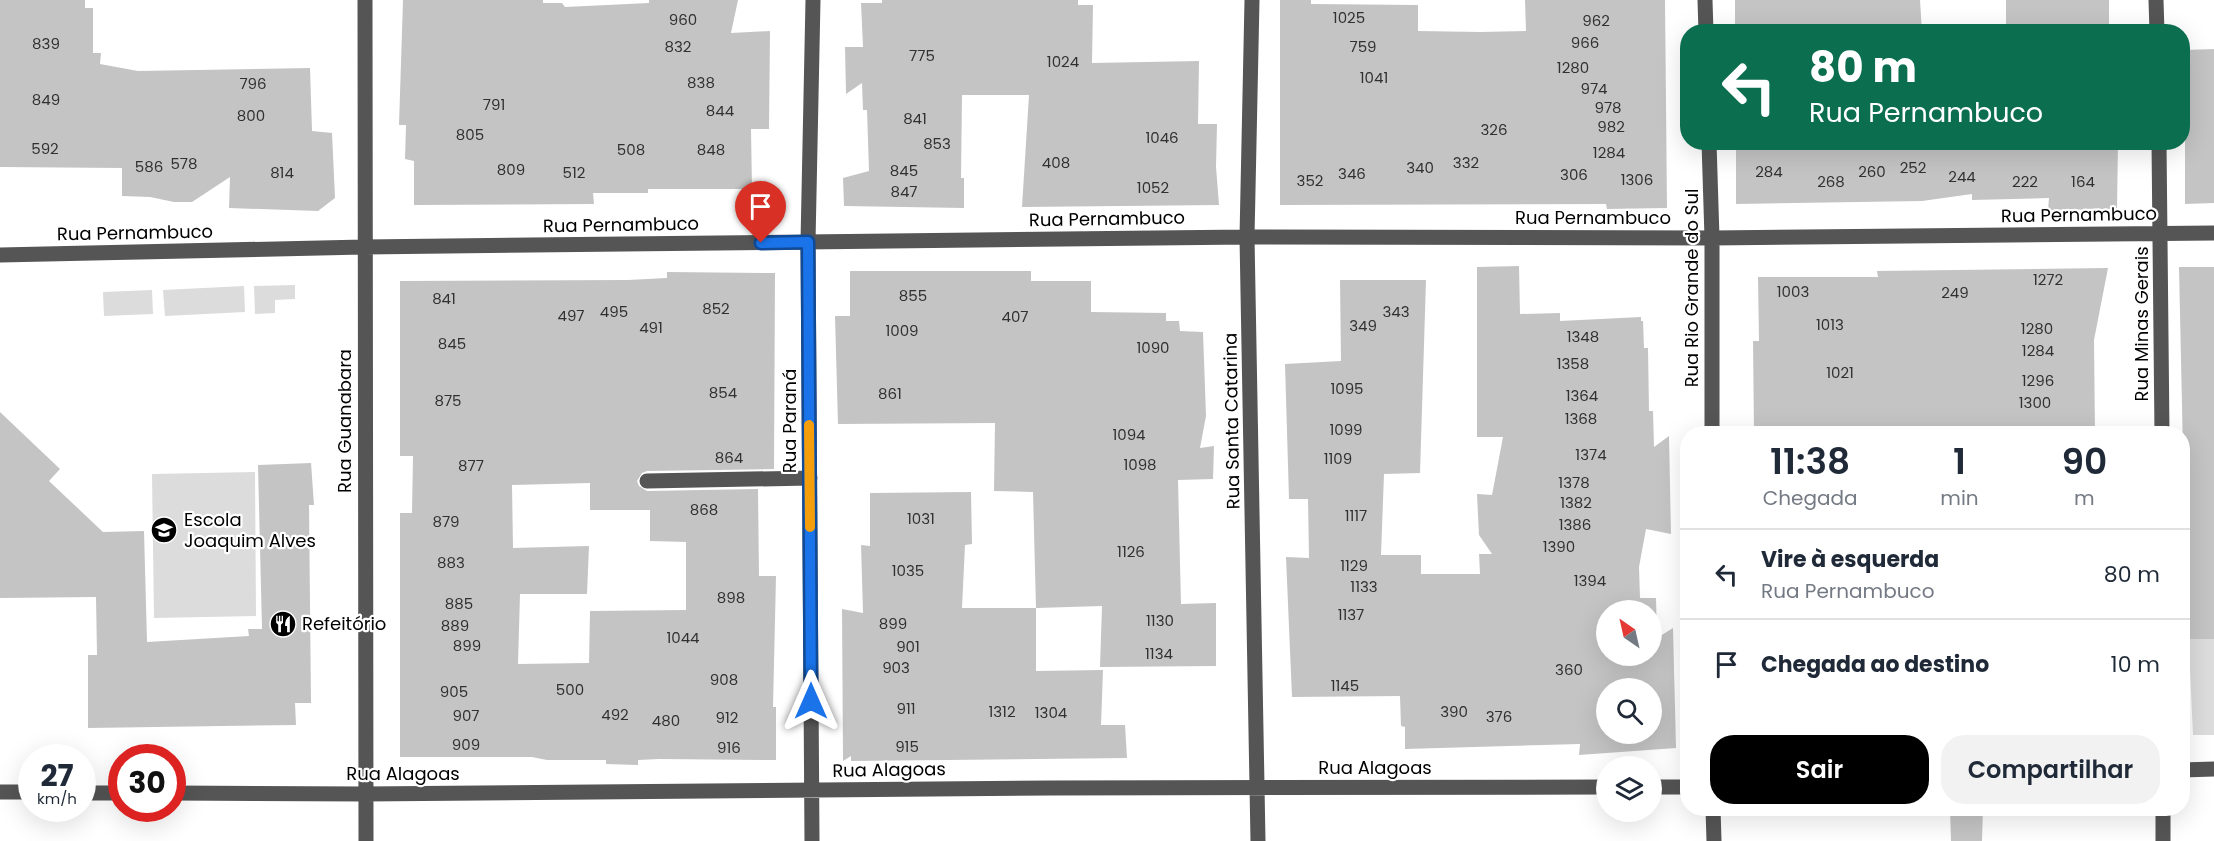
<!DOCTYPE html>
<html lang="pt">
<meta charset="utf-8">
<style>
:root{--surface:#fff;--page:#f2f2f3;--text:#1f2937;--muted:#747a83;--line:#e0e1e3;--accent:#000}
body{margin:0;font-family:Poppins,sans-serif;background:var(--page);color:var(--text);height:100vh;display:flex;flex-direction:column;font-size:22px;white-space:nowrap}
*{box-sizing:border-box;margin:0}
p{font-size:20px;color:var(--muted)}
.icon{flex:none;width:33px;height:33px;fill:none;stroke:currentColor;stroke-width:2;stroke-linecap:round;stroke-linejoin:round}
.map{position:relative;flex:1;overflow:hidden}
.sheet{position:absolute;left:1680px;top:426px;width:510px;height:390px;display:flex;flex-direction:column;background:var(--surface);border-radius:24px;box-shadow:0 6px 24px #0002}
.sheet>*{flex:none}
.guide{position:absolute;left:1680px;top:24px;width:510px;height:126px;border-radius:24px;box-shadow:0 6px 24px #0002;background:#0b6e4f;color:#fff;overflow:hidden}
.needle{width:39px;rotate:326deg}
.buttons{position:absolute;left:1596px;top:600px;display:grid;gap:12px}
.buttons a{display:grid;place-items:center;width:66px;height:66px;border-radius:50%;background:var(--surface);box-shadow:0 6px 24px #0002;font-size:30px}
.speed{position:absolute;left:18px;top:744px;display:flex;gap:12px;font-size:30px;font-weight:700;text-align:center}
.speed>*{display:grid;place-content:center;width:78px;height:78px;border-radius:50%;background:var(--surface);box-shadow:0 6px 24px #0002;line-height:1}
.speed small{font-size:15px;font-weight:400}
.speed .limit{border:9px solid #d22;background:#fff;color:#111}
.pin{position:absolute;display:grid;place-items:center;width:51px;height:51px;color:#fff;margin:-62px -26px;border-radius:50% 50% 50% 0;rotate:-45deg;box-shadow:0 0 6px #0007}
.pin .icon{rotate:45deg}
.me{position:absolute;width:66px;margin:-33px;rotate:0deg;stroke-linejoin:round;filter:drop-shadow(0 0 4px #0008)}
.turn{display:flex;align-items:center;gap:21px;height:126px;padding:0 30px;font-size:27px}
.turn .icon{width:78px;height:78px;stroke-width:2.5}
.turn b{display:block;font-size:42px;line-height:51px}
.eta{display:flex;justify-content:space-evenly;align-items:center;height:102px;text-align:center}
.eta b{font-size:36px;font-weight:600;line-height:42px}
.button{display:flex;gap:12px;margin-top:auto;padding:12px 30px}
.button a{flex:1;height:69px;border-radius:24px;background:var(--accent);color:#fff;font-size:24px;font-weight:600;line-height:69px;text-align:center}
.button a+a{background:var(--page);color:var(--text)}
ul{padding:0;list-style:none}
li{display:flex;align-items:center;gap:18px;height:90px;padding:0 30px;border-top:2px solid var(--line)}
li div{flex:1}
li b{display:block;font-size:22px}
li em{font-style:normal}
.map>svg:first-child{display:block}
.green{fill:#dcdcdc}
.building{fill:#c4c4c4;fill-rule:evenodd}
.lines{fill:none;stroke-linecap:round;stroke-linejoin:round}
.minor{stroke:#555;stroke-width:15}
.route-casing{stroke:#114b97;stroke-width:15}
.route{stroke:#1a73e8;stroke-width:10}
.slow{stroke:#f59e0b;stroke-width:10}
.labels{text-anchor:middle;stroke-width:4.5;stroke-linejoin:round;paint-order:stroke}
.number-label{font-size:15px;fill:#313131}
.street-label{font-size:18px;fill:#000;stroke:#fff}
.poi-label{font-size:18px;fill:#000;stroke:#fff;text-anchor:start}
</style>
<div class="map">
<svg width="2214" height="841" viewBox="0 0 2214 841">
<rect width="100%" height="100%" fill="#fff"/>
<path class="green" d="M 295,285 L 295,299 L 275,300 L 275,313 L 255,314 L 254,286 Z
M 244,286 L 245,312 L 165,316 L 163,290 Z
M 152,290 L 153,314 L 104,316 L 103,292 Z
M 255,472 L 256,616 L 154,618 L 152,474 Z
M 2186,583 L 2214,583 L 2214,735 L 2193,735 Z"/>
<path class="building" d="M 0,0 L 85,0 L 85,8 L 93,8 L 93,53 L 101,53 L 100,64 L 138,71 L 310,68 L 312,131 L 332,133 L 335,198 L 318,211 L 229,208 L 230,177 L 192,202 L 174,202 L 150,197 L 122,196 L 122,168 L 0,167 Z
M 403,0 L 543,0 L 543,3 L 562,3 L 565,7 L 649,3 L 649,0 L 738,0 L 731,33 L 770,31 L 769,129 L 751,129 L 752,189 L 648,189 L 648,193 L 593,193 L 594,204 L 414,205 L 414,161 L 405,159 L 406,125 L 399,125 Z
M 882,0 L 1078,0 L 1078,5 L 1093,5 L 1092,63 L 1199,61 L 1198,124 L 1217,124 L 1216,167 L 1219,205 L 1022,207 L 1029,95 L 962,95 L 961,178 L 964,178 L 964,208 L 844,206 L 843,178 L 869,171 L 867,110 L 863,110 L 862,83 L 846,94 L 845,47 L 863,47 L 861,3 L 882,3 Z
M 1280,0 L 1311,0 L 1311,4 L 1418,5 L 1418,31 L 1480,32 L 1526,31 L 1525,0 L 1665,0 L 1667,208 L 1607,209 L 1606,204 L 1280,205 Z
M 1735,0 L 1920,0 L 1922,32 L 1735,32 Z
M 2006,0 L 2109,0 L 2109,32 L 2006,32 Z
M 2214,49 L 2214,203 L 2185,204 L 2185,50 Z
M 1736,142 L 2118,142 L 2117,209 L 2048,210 L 2049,198 L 1972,200 L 1972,194 L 1922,201 L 1736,204 Z
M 1519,266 L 1520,314 L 1560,313 L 1560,321 L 1641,317 L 1641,321 L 1643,321 L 1644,348 L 1648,348 L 1649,411 L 1653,411 L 1654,447 L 1669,436 L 1671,534 L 1646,529 L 1639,567 L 1640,598 L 1656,598 L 1657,638 L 1673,628 L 1676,748 L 1579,755 L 1580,744 L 1405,749 L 1405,727 L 1401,726 L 1400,696 L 1292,697 L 1286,557 L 1309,558 L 1308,499 L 1289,499 L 1285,364 L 1341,361 L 1340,280 L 1426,280 L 1420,473 L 1384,474 L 1381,555 L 1421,555 L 1421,574 L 1480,574 L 1479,554 L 1492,554 L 1479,535 L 1477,494 L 1492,495 L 1503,437 L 1477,437 L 1477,267 ZM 1606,610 L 1652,610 L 1652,656 L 1606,656 ZM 1606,688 L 1652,688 L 1652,734 L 1606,734 Z
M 2179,267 L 2214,267 L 2214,639 L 2187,639 Z
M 2108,268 L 2094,340 L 2095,434 L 1926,434 L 1926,431 L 1754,434 L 1753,341 L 1759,341 L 1758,277 L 1878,277 L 1877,271 Z
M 850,271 L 1031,271 L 1031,281 L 1091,281 L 1091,312 L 1166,313 L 1166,321 L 1179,321 L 1180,331 L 1203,332 L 1206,416 L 1200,448 L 1214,446 L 1213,479 L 1178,480 L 1181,604 L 1216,603 L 1216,666 L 1100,667 L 1102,606 L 1036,608 L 1036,671 L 1103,670 L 1101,725 L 1125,725 L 1127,758 L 851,761 L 851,756 L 843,761 L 842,609 L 863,613 L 861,545 L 870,546 L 870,493 L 971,492 L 972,544 L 965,545 L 962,608 L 1036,608 L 1033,492 L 994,491 L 995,423 L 838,424 L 835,316 L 850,316 Z
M 667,272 L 775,273 L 774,469 L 647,471 L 642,473 L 637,481 L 639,486 L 647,491 L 758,489 L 759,576 L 776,576 L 773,707 L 776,707 L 776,760 L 659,759 L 638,760 L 638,765 L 606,764 L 606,760 L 547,760 L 532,757 L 400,757 L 400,513 L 412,513 L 413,456 L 400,456 L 400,281 L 628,280 L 667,278 ZM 590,483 L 590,510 L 650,510 L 650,541 L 686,542 L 686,610 L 590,611 L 589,663 L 518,664 L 520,594 L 587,594 L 589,546 L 513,548 L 512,485 Z
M 0,412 L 60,469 L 49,481 L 103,532 L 144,531 L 147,642 L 249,636 L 248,629 L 262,629 L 258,465 L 311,463 L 314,505 L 309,505 L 311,703 L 295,703 L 296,725 L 88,728 L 88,655 L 97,655 L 96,597 L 0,598 Z
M 1950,808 L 1983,808 L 1982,841 L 1951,841 Z"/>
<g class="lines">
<path class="minor" d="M 365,0 L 366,841
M 1252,0 L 1247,237 L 1258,841
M 1705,0 L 1706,32
M 2156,0 L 2157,32
M 1709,142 L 1712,238 L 1712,434
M 2159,142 L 2162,434
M 0,255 L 364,247 L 1247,237 L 1712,238 L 2214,233
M 647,481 L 810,478
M 2182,770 L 2214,769
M 1652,787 L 1688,787
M 0,792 L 32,792
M 82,793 L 122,793
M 172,793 L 365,794 L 1050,788 L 1606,787
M 1713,808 L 1714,841
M 2163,808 L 2163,841
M 812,841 L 808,242 L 813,0"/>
</g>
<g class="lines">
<defs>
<path id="route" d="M 761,243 L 808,242 L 811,701"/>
</defs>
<use href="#route" class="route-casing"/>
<use href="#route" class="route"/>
<path class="slow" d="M 809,425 L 810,527"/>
</g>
<defs>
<symbol id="school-disc" viewBox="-11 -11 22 22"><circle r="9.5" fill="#000" stroke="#fff"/><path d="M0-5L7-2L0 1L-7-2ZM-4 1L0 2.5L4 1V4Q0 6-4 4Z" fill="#fff"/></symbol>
<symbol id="restaurant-disc" viewBox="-11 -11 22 22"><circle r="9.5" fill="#000" stroke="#fff"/><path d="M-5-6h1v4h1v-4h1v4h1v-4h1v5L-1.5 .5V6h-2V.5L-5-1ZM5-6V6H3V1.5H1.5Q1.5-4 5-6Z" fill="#fff"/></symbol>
</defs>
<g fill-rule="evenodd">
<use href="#school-disc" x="149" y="515" width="30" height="30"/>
<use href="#restaurant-disc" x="268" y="609" width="30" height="30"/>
</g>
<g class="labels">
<g class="number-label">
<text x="1349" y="23">1025</text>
<text x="683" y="25">960</text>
<text x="1596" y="26">962</text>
<text x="1585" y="48">966</text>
<text x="46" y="49">839</text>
<text x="678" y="52">832</text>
<text x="1363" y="52">759</text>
<text x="922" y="61">775</text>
<text x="1063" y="67">1024</text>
<text x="1573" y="73">1280</text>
<text x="1374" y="83">1041</text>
<text x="701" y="88">838</text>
<text x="253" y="89">796</text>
<text x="1594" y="94">974</text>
<text x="46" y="105">849</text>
<text x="494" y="110">791</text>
<text x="1608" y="113">978</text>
<text x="720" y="116">844</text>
<text x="251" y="121">800</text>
<text x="915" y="124">841</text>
<text x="1611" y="132">982</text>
<text x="1494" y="135">326</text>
<text x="470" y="140">805</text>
<text x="1162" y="143">1046</text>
<text x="937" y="149">853</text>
<text x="45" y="154">592</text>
<text x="631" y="155">508</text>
<text x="711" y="155">848</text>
<text x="1609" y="158">1284</text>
<text x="1056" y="168">408</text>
<text x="1466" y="168">332</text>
<text x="184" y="169">578</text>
<text x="149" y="172">586</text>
<text x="1420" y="173">340</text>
<text x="1913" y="173">252</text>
<text x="511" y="175">809</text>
<text x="904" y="176">845</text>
<text x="1769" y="177">284</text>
<text x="1872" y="177">260</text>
<text x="282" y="178">814</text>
<text x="574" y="178">512</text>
<text x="1352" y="179">346</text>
<text x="1574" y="180">306</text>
<text x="1962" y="182">244</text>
<text x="1637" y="185">1306</text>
<text x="1310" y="186">352</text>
<text x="1831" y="187">268</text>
<text x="2025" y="187">222</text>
<text x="2083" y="187">164</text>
<text x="1153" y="193">1052</text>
<text x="904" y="197">847</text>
<text x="2048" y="285">1272</text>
<text x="1793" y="297">1003</text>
<text x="1955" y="298">249</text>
<text x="913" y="301">855</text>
<text x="444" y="304">841</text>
<text x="716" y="314">852</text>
<text x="614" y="317">495</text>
<text x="1396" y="317">343</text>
<text x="571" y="321">497</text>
<text x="1015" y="322">407</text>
<text x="1830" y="330">1013</text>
<text x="1363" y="331">349</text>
<text x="651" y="333">491</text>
<text x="2037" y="334">1280</text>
<text x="902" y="336">1009</text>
<text x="1583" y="342">1348</text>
<text x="452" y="349">845</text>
<text x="1153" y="353">1090</text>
<text x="2038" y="356">1284</text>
<text x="1573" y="369">1358</text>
<text x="1840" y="378">1021</text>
<text x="2038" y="386">1296</text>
<text x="1347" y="394">1095</text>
<text x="723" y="398">854</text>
<text x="890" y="399">861</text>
<text x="1582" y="401">1364</text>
<text x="448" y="406">875</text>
<text x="2035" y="408">1300</text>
<text x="1581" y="424">1368</text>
<text x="1346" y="435">1099</text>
<text x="1129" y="440">1094</text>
<text x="1591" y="460">1374</text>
<text x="729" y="463">864</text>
<text x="1338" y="464">1109</text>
<text x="1140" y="470">1098</text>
<text x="471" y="471">877</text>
<text x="1574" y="488">1378</text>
<text x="1576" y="508">1382</text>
<text x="704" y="515">868</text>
<text x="1356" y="521">1117</text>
<text x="921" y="524">1031</text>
<text x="446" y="527">879</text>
<text x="1575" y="530">1386</text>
<text x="1559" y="552">1390</text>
<text x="1131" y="557">1126</text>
<text x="451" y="568">883</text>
<text x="1354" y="571">1129</text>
<text x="908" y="576">1035</text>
<text x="1590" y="586">1394</text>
<text x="1364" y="592">1133</text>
<text x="731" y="603">898</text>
<text x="459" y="609">885</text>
<text x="1351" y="620">1137</text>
<text x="1160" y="626">1130</text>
<text x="893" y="629">899</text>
<text x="455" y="631">889</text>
<text x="683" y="643">1044</text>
<text x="467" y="651">899</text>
<text x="908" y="652">901</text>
<text x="1159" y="659">1134</text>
<text x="896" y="673">903</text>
<text x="1569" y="675">360</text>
<text x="724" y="685">908</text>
<text x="1345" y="691">1145</text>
<text x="570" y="695">500</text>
<text x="454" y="697">905</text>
<text x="906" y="714">911</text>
<text x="1002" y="717">1312</text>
<text x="1454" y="717">390</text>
<text x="1051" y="718">1304</text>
<text x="615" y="720">492</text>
<text x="466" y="721">907</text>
<text x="1499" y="722">376</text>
<text x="727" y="723">912</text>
<text x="666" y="726">480</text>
<text x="466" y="750">909</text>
<text x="907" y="752">915</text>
<text x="729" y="753">916</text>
</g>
<g class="street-label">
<text transform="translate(2079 215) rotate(-1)" y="6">Rua Pernambuco</text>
<text x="1593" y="224">Rua Pernambuco</text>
<text transform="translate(1107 219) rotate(-1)" y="6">Rua Pernambuco</text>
<text transform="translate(621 225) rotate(-1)" y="6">Rua Pernambuco</text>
<text transform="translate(135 233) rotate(-1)" y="6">Rua Pernambuco</text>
<text transform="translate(1692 288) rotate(-90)" y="6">Rua Rio Grande do Sul</text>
<text transform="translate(2142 324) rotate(-90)" y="6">Rua Minas Gerais</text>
<text transform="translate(345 421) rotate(-90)" y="6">Rua Guanabara</text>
<text transform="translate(790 421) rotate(-90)" y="6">Rua Paraná</text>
<text transform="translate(1232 421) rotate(-91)" y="6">Rua Santa Catarina</text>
<text x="1375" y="774">Rua Alagoas</text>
<text transform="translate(889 770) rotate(-1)" y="6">Rua Alagoas</text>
<text x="403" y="780">Rua Alagoas</text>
</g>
<g class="poi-label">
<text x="184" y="526">Escola<tspan x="184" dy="21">Joaquim Alves</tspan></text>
<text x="302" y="630">Refeitório</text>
</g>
</g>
</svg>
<div class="buttons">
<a><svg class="needle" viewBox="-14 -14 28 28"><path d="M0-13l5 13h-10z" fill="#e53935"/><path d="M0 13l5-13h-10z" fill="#747a83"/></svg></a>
<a><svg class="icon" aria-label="search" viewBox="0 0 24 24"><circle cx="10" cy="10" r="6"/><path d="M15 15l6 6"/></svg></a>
<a><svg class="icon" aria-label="layers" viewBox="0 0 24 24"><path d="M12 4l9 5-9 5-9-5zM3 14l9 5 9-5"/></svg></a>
</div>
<div class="speed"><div>27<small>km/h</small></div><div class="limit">30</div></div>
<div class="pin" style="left:761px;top:243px;background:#d93025"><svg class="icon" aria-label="arrive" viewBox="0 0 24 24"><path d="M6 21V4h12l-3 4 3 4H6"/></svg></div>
<svg class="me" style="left:811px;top:701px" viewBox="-20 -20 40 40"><path d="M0-17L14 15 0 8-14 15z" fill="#1a73e8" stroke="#fff" stroke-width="4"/></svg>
<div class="guide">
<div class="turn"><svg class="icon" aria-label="left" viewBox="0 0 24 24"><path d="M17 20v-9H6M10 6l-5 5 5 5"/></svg><div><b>80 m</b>Rua Pernambuco</div></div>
</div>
<section class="sheet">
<div class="eta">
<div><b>11:38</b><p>Chegada</p></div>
<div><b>1</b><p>min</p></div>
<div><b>90</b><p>m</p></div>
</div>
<ul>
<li><svg class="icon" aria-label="left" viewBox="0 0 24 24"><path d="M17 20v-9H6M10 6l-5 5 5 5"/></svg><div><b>Vire à esquerda</b><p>Rua Pernambuco</p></div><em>80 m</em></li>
<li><svg class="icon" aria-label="arrive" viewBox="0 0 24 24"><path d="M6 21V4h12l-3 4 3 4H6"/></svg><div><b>Chegada ao destino</b></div><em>10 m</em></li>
</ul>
<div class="button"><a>Sair</a><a>Compartilhar</a></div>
</section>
</div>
